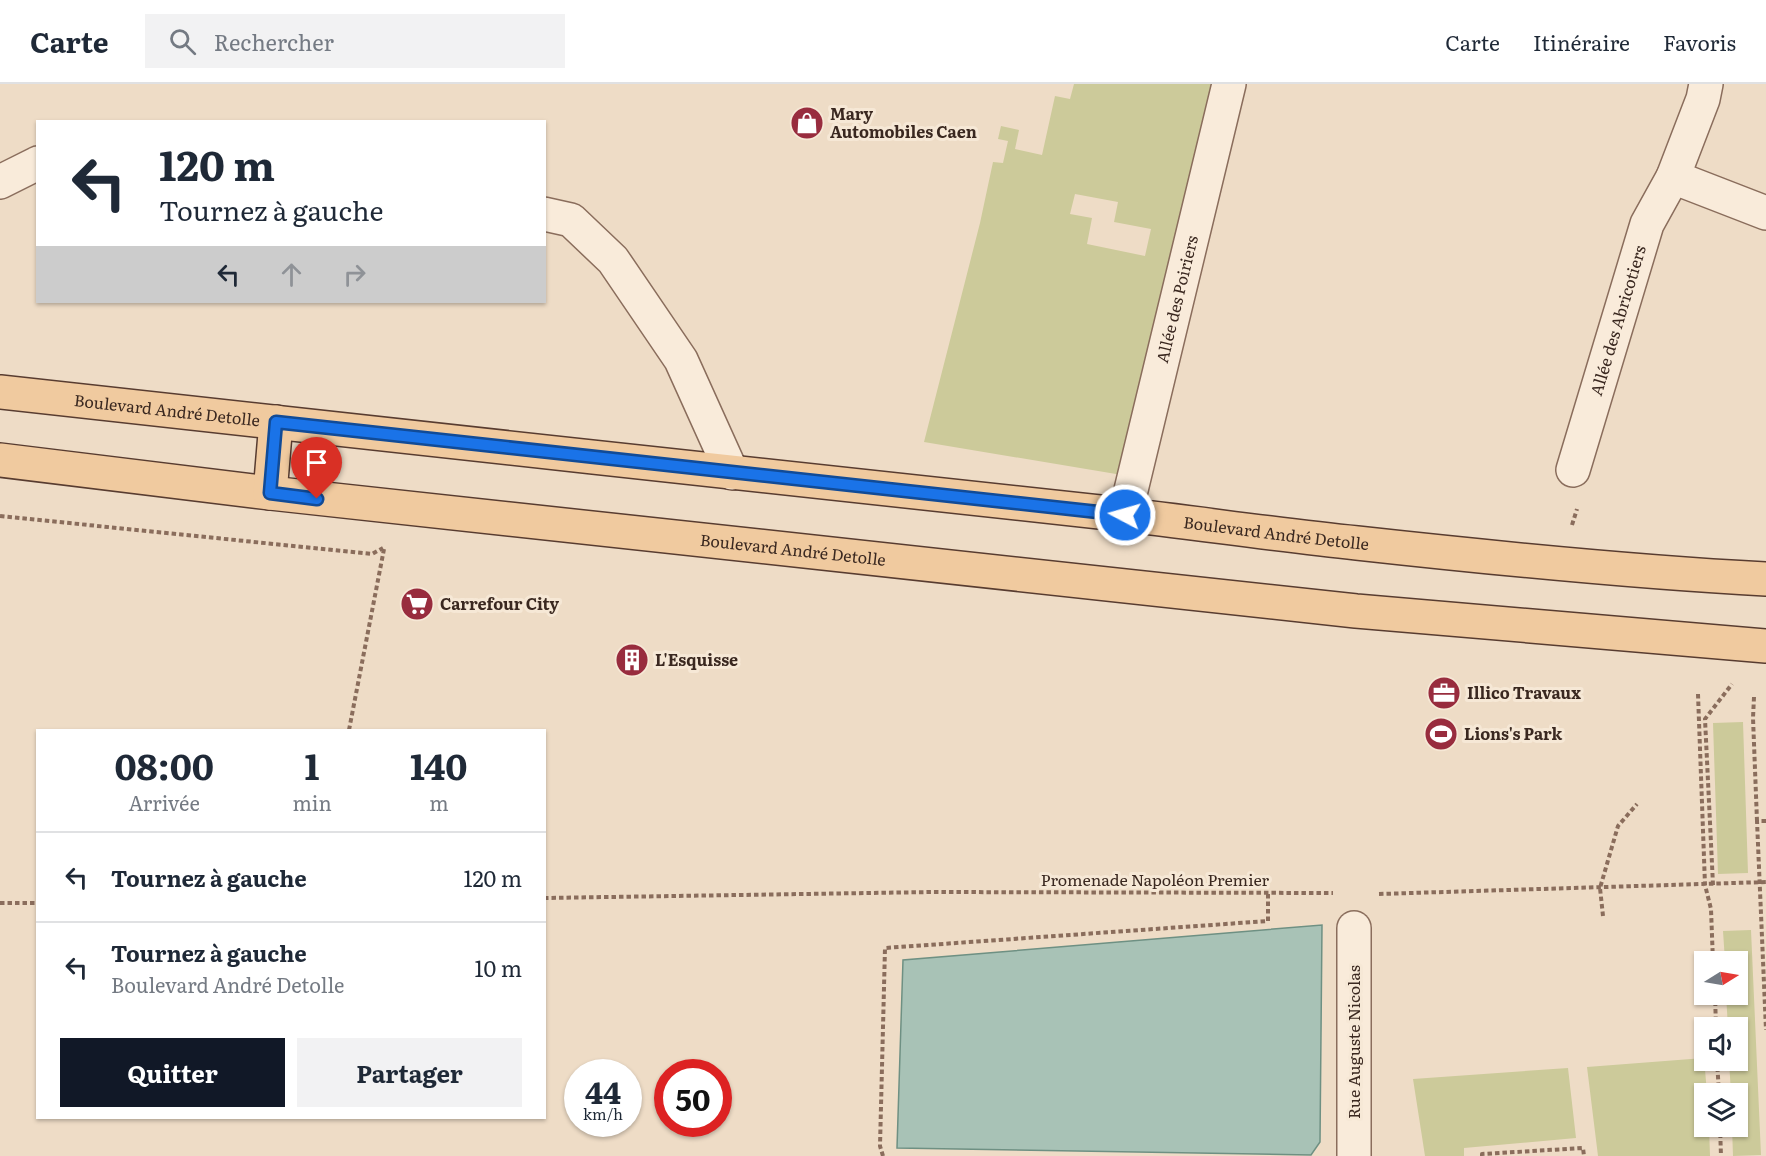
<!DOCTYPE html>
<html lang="fr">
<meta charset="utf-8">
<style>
:root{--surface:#fff;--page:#f2f2f3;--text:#1f2937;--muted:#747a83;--line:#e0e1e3;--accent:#111827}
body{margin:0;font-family:Literata,serif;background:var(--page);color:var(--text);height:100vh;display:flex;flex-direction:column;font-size:22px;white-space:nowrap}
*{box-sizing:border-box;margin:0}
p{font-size:20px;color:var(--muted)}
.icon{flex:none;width:33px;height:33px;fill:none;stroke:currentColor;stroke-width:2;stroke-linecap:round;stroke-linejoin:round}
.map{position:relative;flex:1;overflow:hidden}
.side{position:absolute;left:36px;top:645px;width:510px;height:390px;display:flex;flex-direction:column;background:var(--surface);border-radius:0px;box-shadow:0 2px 4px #0004}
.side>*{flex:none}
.banner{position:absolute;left:36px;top:36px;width:510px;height:183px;border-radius:0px;box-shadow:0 2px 4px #0004;background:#fff;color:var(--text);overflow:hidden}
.needle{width:39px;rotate:79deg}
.buttons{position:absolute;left:1694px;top:867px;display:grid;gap:12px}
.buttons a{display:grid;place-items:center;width:54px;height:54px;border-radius:0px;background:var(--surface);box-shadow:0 2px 4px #0004;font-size:30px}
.speed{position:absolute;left:564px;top:975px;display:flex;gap:12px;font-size:30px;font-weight:700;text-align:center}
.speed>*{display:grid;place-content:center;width:78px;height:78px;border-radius:50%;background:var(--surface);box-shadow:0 2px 4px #0004;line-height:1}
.speed small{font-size:15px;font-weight:400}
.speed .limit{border:9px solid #d22;background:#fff;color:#111}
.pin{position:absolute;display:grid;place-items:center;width:51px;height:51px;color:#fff;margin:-62px -26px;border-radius:50% 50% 50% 0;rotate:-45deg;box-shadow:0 0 6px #0007}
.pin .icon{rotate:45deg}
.me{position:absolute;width:66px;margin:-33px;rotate:276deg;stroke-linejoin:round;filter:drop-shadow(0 0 4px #0008)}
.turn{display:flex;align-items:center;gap:21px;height:126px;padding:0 24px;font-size:27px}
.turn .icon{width:78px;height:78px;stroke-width:2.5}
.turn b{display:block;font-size:42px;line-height:51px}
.lanes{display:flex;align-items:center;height:57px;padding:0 24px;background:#0003;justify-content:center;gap:30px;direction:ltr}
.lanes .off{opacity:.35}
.eta{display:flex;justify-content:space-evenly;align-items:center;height:102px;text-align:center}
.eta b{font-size:36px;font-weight:700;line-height:42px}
.button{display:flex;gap:12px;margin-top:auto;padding:12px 24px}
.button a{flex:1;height:69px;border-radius:0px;background:var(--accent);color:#fff;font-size:24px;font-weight:700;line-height:69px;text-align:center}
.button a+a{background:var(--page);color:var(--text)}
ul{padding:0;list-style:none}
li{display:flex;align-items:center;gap:18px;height:90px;padding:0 24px;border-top:2px solid var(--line)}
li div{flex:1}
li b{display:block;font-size:22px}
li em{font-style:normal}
header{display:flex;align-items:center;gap:36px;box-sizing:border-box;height:84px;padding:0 30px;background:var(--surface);border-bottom:2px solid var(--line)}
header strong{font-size:28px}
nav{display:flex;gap:33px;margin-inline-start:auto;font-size:21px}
.search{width:420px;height:54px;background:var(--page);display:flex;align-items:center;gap:15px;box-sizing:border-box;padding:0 21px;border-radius:0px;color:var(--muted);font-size:22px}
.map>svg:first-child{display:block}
.green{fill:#ccca9a;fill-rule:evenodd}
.water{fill:#a8c2b6;stroke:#6e9083;stroke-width:1.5}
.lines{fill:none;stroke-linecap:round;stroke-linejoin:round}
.minor-casing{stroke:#8a6d5c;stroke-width:36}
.major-casing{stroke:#583c30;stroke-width:36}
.path{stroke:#8a6d5c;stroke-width:4;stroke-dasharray:4.5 3;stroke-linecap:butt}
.minor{stroke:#f9ebda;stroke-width:33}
.major{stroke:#f0ca9f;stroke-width:33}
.route-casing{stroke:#114b97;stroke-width:15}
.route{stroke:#1a73e8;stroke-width:10}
.labels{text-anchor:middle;stroke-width:6;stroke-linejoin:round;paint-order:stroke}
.poi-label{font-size:16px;font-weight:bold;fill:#3a2820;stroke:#f6e8d6;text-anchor:start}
.street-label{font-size:16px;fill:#3a2820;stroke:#f6e8d6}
</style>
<header>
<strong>Carte</strong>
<div class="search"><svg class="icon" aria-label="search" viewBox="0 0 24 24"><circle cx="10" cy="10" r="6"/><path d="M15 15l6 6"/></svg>Rechercher</div>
<nav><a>Carte</a><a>Itinéraire</a><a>Favoris</a></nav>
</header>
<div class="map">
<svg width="1766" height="1072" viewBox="0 0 1766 1072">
<rect width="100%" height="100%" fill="#eedcc6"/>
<path class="green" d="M 1074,0 L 1212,0 L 1122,391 L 924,358 L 980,139 L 993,78 L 1003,79 L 1008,57 L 998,55 L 1001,42 L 1019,46 L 1015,65 L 1042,71 L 1055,12 L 1070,15 ZM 1075,110 L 1118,118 L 1114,138 L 1151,145 L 1145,172 L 1087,160 L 1092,134 L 1070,130 Z
M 1743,638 L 1748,789 L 1718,790 L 1713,639 Z
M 1751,846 L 1761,1071 L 1733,1072 L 1732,1043 L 1737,1042 L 1737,1010 L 1731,1009 L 1729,977 L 1737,976 L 1737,944 L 1728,943 L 1726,911 L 1737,910 L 1737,878 L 1725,877 L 1723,847 Z
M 1704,974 L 1707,1009 L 1704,1010 L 1704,1042 L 1709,1043 L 1710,1072 L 1598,1072 L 1587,983 Z
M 1568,984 L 1576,1054 L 1464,1064 L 1464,1072 L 1425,1072 L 1413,995 Z"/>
<path class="water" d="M 1322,841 L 1320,1058 L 1311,1071 L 897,1064 L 903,876 Z"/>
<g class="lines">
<defs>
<g id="minor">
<path d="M 1673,93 L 1766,129"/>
<path d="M 0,98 L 38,79"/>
<path d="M 544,130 L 571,136 L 613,176 L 681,276 L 732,389"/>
<path id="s1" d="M 1573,386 L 1647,140 L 1673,93 L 1703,15 L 1706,0"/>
<path id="s2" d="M 1125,431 L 1229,0"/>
<path d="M 1354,844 L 1354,1072"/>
</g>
<g id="major">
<path id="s3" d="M 0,308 C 373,349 745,390 1118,430 C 1198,439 1277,451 1357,459 C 1493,474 1630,488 1766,495"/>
<path id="s4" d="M 0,376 L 270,409 L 1356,527 L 1766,562"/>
<path d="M 270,409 L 276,338"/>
</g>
</defs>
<use href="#minor" class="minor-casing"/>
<use href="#major" class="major-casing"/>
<path class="path" d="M 0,432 L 372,470 L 383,464
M 1572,441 L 1577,425
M 1698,610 L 1705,801 L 1711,825 L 1713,878
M 1754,613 L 1753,634 L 1757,737
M 349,646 L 384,465
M 1766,737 L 1757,737 L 1766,946
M 1713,801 L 1705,635 L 1732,600
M 1379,810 L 1766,798
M 544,814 L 933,808 L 1333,809
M 0,819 L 38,819
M 1603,832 L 1600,804 L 1618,742 L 1637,720
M 1715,910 L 1716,944
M 1717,976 L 1719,1010
M 1720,1042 L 1721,1072
M 883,1072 L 880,1062 L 885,864 L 1268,837 L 1268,808
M 1482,1072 L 1482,1070 L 1583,1064 L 1584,1072"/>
<use href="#minor" class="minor"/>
<use href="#major" class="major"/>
</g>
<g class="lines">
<defs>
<path id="route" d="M 317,415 L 270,409 L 276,338 L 1125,431"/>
</defs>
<use href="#route" class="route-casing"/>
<use href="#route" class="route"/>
</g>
<defs>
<symbol id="shop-disc" viewBox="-11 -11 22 22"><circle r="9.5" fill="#982c3e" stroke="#f6e8d6"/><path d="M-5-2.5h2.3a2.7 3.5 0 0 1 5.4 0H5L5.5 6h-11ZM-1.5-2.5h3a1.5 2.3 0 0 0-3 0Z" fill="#fff"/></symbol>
<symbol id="supermarket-disc" viewBox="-11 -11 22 22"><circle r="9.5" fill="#982c3e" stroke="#f6e8d6"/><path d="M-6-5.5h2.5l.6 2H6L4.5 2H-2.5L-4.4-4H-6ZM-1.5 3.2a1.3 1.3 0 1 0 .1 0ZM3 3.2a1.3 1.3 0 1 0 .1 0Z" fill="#fff"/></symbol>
<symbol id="building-disc" viewBox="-11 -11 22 22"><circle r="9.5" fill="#982c3e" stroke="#f6e8d6"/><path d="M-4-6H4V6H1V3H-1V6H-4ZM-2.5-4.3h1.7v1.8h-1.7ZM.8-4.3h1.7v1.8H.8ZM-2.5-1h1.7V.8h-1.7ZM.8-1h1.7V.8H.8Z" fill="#fff"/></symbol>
<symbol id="office-disc" viewBox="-11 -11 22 22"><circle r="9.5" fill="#982c3e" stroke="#f6e8d6"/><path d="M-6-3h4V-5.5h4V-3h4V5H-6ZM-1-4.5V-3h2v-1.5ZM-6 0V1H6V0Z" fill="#fff"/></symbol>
<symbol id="stadium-disc" viewBox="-11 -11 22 22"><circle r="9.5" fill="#982c3e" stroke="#f6e8d6"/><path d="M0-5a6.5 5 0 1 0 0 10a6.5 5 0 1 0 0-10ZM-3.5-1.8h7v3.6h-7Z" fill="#fff"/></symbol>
</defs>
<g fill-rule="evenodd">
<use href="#shop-disc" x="788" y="20" width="38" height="38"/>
<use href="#supermarket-disc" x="398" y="501" width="38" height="38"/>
<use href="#building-disc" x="613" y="557" width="38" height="38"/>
<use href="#office-disc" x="1425" y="590" width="38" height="38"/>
<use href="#stadium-disc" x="1422" y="631" width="38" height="38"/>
</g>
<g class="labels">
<g class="poi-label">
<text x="830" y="36">Mary<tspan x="830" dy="18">Automobiles Caen</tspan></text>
<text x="440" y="526">Carrefour City</text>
<text x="655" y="582">L'Esquisse</text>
<text x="1467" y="615">Illico Travaux</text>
<text x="1464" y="656">Lions's Park</text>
</g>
<g class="street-label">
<text dy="6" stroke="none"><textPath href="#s2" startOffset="222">Allée des Poiriers</textPath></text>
<text dy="6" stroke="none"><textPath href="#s1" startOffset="156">Allée des Abricotiers</textPath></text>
<text dy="6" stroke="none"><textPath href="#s3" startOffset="168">Boulevard André Detolle</textPath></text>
<text dy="6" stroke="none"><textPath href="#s3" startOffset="1284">Boulevard André Detolle</textPath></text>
<text dy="6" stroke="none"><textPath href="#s4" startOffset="798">Boulevard André Detolle</textPath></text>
<text x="1155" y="802">Promenade Napoléon Premier</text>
<text transform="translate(1354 958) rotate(-90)" y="6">Rue Auguste Nicolas</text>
</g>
</g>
</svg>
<div class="buttons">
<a><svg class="needle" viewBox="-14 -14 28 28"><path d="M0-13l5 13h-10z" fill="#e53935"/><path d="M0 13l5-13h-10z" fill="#747a83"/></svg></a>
<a><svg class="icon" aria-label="sound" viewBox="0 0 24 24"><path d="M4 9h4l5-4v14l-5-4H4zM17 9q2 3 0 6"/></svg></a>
<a><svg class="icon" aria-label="layers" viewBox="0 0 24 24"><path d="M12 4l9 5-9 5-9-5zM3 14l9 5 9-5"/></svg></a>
</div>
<div class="speed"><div>44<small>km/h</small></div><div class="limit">50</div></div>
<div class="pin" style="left:317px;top:415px;background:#d93025"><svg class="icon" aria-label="arrive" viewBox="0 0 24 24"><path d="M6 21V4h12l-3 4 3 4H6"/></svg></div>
<svg class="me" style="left:1125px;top:431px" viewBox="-20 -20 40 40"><circle r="17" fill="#1a73e8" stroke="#fff" stroke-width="3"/><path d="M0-11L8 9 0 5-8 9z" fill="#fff"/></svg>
<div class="banner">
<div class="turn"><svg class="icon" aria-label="left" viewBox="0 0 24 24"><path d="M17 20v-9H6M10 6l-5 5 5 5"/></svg><div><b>120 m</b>Tournez à gauche</div></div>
<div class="lanes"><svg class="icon" aria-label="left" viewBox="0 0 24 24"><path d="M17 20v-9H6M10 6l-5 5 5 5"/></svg><svg class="icon off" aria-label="ahead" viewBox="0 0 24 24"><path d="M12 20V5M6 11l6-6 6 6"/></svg><svg class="icon off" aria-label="right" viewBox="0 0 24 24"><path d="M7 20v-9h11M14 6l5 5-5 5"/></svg></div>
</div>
<section class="side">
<div class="eta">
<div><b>08:00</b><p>Arrivée</p></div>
<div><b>1</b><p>min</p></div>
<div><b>140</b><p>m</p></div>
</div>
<ul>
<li><svg class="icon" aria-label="left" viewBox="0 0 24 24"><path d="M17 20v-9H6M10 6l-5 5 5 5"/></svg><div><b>Tournez à gauche</b></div><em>120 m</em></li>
<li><svg class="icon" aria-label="left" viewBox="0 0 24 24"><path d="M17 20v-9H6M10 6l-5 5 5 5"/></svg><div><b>Tournez à gauche</b><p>Boulevard André Detolle</p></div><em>10 m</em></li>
</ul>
<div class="button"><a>Quitter</a><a>Partager</a></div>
</section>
</div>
